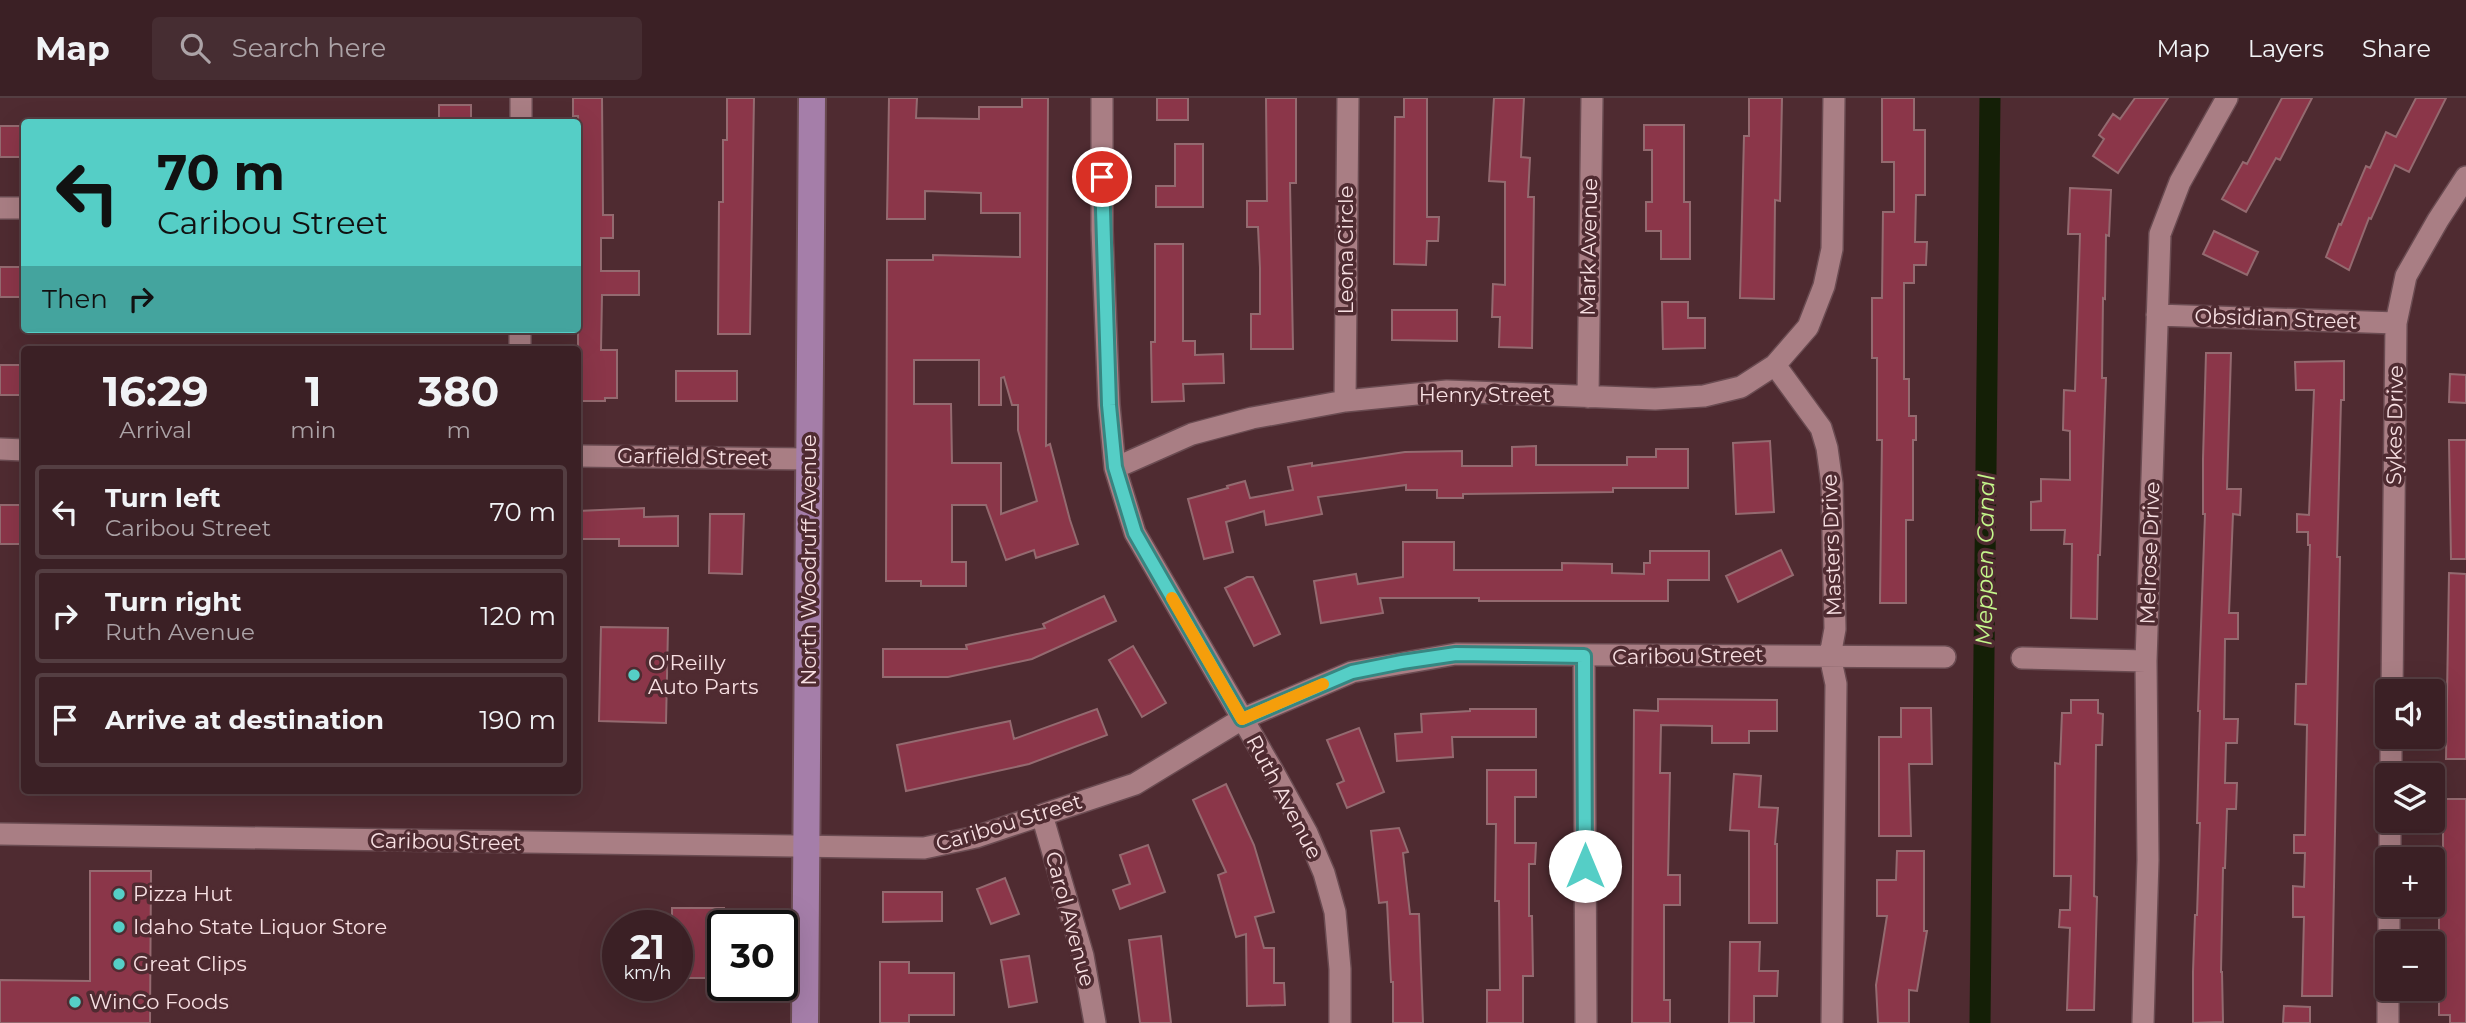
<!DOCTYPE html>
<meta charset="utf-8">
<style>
:root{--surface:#3b2025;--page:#462d32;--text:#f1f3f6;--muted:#aca3a7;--line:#543e42}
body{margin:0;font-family:Montserrat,sans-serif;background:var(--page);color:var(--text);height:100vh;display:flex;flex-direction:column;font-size:26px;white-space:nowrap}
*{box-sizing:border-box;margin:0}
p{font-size:23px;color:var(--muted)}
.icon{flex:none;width:38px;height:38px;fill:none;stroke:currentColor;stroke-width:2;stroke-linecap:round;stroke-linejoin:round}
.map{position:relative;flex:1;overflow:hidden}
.drawer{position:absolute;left:21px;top:248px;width:560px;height:448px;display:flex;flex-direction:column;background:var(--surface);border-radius:7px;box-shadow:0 7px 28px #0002,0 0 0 2px var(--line)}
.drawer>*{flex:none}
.banner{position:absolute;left:21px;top:21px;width:560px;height:214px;border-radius:7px;box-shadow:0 7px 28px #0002,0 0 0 2px var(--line);background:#55cec6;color:#111;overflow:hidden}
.fabs{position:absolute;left:2375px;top:581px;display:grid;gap:14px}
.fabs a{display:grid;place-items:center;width:70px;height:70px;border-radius:7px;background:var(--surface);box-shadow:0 7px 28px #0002,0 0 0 2px var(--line);font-size:35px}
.speed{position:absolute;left:602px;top:812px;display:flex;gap:14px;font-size:35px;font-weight:700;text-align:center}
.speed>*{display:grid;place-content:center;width:91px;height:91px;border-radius:50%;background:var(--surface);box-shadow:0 7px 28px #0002,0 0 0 2px var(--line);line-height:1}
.speed small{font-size:18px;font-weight:400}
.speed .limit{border:4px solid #111;border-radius:10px;background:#fff;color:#111}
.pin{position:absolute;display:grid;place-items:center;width:60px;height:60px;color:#fff;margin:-30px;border:4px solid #fff;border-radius:50%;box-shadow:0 2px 7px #0007}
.me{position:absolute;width:77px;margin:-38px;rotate:0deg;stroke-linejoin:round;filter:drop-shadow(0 0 5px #0008)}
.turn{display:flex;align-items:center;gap:24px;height:147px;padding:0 21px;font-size:32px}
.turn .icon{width:91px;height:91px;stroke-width:2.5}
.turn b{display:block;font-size:49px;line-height:60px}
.then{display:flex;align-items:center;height:66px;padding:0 21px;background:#0003;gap:14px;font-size:26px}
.eta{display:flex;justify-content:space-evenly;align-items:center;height:119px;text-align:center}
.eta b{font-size:42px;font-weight:700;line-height:49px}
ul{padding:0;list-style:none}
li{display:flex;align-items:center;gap:21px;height:94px;margin:0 14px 10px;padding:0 7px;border:4px solid var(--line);border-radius:7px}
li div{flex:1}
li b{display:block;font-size:26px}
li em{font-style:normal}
header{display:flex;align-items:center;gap:42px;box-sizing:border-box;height:98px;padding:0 35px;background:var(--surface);border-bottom:2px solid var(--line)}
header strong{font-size:33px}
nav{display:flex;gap:38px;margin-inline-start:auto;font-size:24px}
.search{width:490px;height:63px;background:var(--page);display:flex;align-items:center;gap:18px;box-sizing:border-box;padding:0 24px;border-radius:7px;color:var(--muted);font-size:26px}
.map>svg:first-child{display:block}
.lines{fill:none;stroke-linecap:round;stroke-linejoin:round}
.canal{stroke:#141f06;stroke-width:21}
.building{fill:#8b3649;stroke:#946a70;stroke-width:2;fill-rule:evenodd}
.minor-casing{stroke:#6a4b51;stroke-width:24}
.major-casing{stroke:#6a4b51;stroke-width:30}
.minor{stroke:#a97e84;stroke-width:21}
.major{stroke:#a57ea9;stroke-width:26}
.route-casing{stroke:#378681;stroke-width:18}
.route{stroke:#55cec6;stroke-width:12}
.slow{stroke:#f59e0b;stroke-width:12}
.poi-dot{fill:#55cec6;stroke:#4f2b31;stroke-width:2.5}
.labels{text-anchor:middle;stroke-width:7;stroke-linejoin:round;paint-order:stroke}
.street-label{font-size:21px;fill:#f7dfe2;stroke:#4f2b31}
.poi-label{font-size:21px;fill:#f7dfe2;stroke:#4f2b31;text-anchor:start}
.water-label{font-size:23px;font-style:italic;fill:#c4f78b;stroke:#4f2b31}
</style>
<header>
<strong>Map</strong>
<div class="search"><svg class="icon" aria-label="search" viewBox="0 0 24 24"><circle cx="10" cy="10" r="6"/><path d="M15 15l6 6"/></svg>Search here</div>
<nav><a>Map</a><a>Layers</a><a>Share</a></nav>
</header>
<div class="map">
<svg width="2466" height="925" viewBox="0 0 2466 925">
<rect width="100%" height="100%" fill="#4f2b31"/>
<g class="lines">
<path class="canal" d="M 1980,925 L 1990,0"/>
</g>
<path class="building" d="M 573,0 L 602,0 L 603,117 L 613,117 L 613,140 L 601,140 L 601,173 L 639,173 L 639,197 L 602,197 L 601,252 L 617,252 L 617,300 L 605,300 L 605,303 L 578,303 L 578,18 L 573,18 Z
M 727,0 L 754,0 L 750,236 L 718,236 L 719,104 L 723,104 L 723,42 L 727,42 Z
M 889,0 L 917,0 L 916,20 L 979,21 L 979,9 L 1022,9 L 1022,0 L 1048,0 L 1046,348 L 1050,346 L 1070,422 L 1078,446 L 1036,460 L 1034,452 L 1006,462 L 986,407 L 952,407 L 952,464 L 966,464 L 966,488 L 921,488 L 921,483 L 886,483 L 887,162 L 933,162 L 933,157 L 1020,159 L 1020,115 L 981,115 L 981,95 L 925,93 L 925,121 L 887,121 ZM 914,262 L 979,262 L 979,307 L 1001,307 L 1001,280 L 1004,279 L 1012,307 L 1018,307 L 1018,332 L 1037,403 L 1001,416 L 1001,365 L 952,365 L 951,306 L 914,306 Z
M 1157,0 L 1188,0 L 1188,22 L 1157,22 Z
M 1266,0 L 1296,0 L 1296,85 L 1290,85 L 1293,251 L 1251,251 L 1251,216 L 1260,216 L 1260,170 L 1258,129 L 1247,129 L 1247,103 L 1267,103 Z
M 1404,0 L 1427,0 L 1427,119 L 1439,119 L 1438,143 L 1427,143 L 1426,167 L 1394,166 L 1395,19 L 1404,19 Z
M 1494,0 L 1524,0 L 1521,59 L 1530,60 L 1528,99 L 1534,99 L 1532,250 L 1499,249 L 1500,219 L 1492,219 L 1493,186 L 1505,187 L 1505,84 L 1489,83 Z
M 1749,0 L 1782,0 L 1780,103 L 1775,102 L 1774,201 L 1740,200 L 1744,38 L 1749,38 Z
M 1882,0 L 1914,0 L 1914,32 L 1925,32 L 1925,97 L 1916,97 L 1915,144 L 1927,144 L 1926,167 L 1914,167 L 1914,185 L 1904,185 L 1904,281 L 1909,281 L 1909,318 L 1916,318 L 1916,342 L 1913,342 L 1913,422 L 1906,422 L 1906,505 L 1880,505 L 1882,342 L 1877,342 L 1877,260 L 1872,260 L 1872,200 L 1882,200 L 1883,114 L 1894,114 L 1894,64 L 1882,64 Z
M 2135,0 L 2168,0 L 2118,75 L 2093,58 L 2104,41 L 2099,37 L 2113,16 L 2120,21 Z
M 2282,0 L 2312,0 L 2280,62 L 2276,60 L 2246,114 L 2222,101 L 2243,64 L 2247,66 Z
M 2416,0 L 2446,0 L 2409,74 L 2395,67 L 2371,121 L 2369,120 L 2349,172 L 2326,159 L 2339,126 L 2341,127 L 2366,68 L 2370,70 L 2386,34 L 2396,39 Z
M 439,7 L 471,7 L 471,24 L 439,24 Z
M 1644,27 L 1684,27 L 1684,104 L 1690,104 L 1690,161 L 1661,161 L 1661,133 L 1646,133 L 1646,104 L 1652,104 L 1652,52 L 1644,52 Z
M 0,28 L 24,28 L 24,59 L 0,59 Z
M 1175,46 L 1203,46 L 1203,109 L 1156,109 L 1156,88 L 1175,88 Z
M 2070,90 L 2111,92 L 2109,138 L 2106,137 L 2105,201 L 2103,200 L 2102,280 L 2106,280 L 2100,457 L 2098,457 L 2097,521 L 2071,520 L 2072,446 L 2064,446 L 2065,432 L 2031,432 L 2031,404 L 2041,403 L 2041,381 L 2070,382 L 2070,333 L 2063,332 L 2064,292 L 2075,293 L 2080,136 L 2068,136 Z
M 2214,133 L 2258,154 L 2247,177 L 2203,156 Z
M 1155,146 L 1183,146 L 1183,243 L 1195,243 L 1195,257 L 1223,256 L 1224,285 L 1183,286 L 1184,303 L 1152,304 L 1151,244 L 1155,244 Z
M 0,169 L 24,169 L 24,199 L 0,199 Z
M 1662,204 L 1688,204 L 1688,220 L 1705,220 L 1705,250 L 1663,251 Z
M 1392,212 L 1457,212 L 1457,243 L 1392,242 Z
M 2206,255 L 2231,255 L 2227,391 L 2241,391 L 2240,417 L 2233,416 L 2229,515 L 2238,515 L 2238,541 L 2225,541 L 2224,621 L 2238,621 L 2237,645 L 2226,645 L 2225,685 L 2237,685 L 2236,711 L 2227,711 L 2225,770 L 2223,770 L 2221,874 L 2222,874 L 2223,924 L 2193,925 L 2193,874 L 2195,817 L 2197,817 L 2200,725 L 2197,725 L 2200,613 L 2198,613 L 2205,416 L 2203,416 L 2203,361 Z
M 2344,263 L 2344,302 L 2341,302 L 2337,459 L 2340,459 L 2332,898 L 2302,898 L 2304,819 L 2293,819 L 2293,788 L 2304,789 L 2305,755 L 2294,755 L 2294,737 L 2305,737 L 2307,627 L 2295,626 L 2296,586 L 2306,586 L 2310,447 L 2308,447 L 2308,434 L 2297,434 L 2297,416 L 2309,417 L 2314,292 L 2296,292 L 2295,264 Z
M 0,267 L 24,267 L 24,297 L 0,297 Z
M 676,273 L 737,273 L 737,303 L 676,303 Z
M 2450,276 L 2466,277 L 2466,305 L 2449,304 Z
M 2449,342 L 2466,342 L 2466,461 L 2451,461 Z
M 1770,343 L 1774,414 L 1736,416 L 1733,345 Z
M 1536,348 L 1536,367 L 1627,367 L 1627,359 L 1656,359 L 1656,351 L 1688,351 L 1688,390 L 1613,390 L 1613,394 L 1463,396 L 1463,400 L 1437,400 L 1437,392 L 1406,392 L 1406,387 L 1318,399 L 1322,416 L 1266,427 L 1264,413 L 1226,424 L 1233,454 L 1204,461 L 1188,401 L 1228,390 L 1227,388 L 1245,383 L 1250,400 L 1293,392 L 1288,369 L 1312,365 L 1312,368 L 1405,354 L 1462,353 L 1462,368 L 1512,368 L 1512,349 Z
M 0,407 L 24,407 L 24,446 L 0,446 Z
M 644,410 L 644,419 L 678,418 L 678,448 L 619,448 L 619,441 L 578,441 L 578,413 Z
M 710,416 L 744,416 L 742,476 L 709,475 Z
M 1403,444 L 1454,444 L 1454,472 L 1562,472 L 1562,465 L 1612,466 L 1612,475 L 1644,476 L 1644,465 L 1650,465 L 1650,453 L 1709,453 L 1709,482 L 1668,482 L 1668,503 L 1479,503 L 1479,500 L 1380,500 L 1383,515 L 1321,525 L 1314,483 L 1356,476 L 1358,486 L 1403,479 Z
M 1781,452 L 1793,477 L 1738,504 L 1726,478 Z
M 2449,475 L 2466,476 L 2466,661 L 2446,661 Z
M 1247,479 L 1253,479 L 1280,536 L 1254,548 L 1225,490 Z
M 1104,498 L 1116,523 L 1032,561 L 948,579 L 883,579 L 883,551 L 967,551 L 966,547 L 1045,530 L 1043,526 Z
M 601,529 L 668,530 L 666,625 L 599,623 Z
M 1133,548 L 1166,605 L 1142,619 L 1109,562 Z
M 1658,601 L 1777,602 L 1777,633 L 1749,633 L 1749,645 L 1712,645 L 1712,628 L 1661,627 L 1660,675 L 1670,675 L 1668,777 L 1680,777 L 1680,807 L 1664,807 L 1664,902 L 1670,902 L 1670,925 L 1632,925 L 1634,612 L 1658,613 Z
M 2071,602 L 2098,602 L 2098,615 L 2103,616 L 2102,647 L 2096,647 L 2094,798 L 2097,799 L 2094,912 L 2067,912 L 2070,830 L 2059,829 L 2060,812 L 2070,812 L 2071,778 L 2054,778 L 2055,665 L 2060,666 L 2062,615 L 2071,615 Z
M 1901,610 L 1931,610 L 1932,666 L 1909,666 L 1911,738 L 1879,738 L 1879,639 L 1901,639 Z
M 1097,611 L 1107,637 L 1029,666 L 906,693 L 897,647 L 1010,623 L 1014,641 Z
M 1470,611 L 1536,611 L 1536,639 L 1452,639 L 1453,659 L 1397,663 L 1395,636 L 1422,634 L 1421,616 L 1470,613 Z
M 1359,630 L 1384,694 L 1347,710 L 1337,686 L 1344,683 L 1327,642 Z
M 1487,672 L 1536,672 L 1536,699 L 1515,699 L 1515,745 L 1536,745 L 1535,766 L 1529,766 L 1529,818 L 1532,818 L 1533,878 L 1523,878 L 1523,925 L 1487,925 L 1487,892 L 1500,892 L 1499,803 L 1495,803 L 1496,726 L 1487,726 Z
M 1734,676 L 1761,678 L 1759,709 L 1778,710 L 1775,746 L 1777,746 L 1777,825 L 1749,825 L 1749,733 L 1730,732 Z
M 1226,686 L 1254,747 L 1274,814 L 1255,819 L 1264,850 L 1274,850 L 1274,885 L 1284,885 L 1285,907 L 1247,908 L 1246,836 L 1236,839 L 1218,777 L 1226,774 L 1193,702 Z
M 2443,701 L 2466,701 L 2466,925 L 2450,925 L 2450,917 L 2439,917 L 2439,804 L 2443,804 Z
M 1399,730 L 1408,754 L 1403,755 L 1410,816 L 1419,816 L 1423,925 L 1393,925 L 1393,884 L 1391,884 L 1387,804 L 1379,805 L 1371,733 Z
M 1148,747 L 1165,794 L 1120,811 L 1113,792 L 1130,786 L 1120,757 Z
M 1897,753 L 1924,753 L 1924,833 L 1927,833 L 1917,893 L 1909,892 L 1909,925 L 1878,925 L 1876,887 L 1887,818 L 1877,818 L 1877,782 L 1896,782 Z
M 90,773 L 151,773 L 150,925 L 0,925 L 0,882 L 90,883 Z
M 1005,780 L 1019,816 L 991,826 L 977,791 Z
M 883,794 L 942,794 L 942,823 L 883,824 Z
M 672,810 L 724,810 L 723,880 L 677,880 L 677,828 L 672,828 Z
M 1161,838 L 1171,925 L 1140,925 L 1129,842 Z
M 1730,844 L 1760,844 L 1759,873 L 1778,873 L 1777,898 L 1754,898 L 1754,925 L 1729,925 Z
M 1029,858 L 1037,904 L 1009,909 L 1001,862 Z
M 880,864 L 909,864 L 909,875 L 954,875 L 954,917 L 909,917 L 909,925 L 880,925 Z
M 2284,908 L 2310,909 L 2310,925 L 2283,925 Z"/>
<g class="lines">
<defs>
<path id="minor" d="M 1102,0 L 1102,132 L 1109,307 L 1115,370 L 1135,435 L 1274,675 L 1307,735 L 1324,775 L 1335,814 L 1340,871 L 1340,925
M 521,24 L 521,0
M 0,110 L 24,110
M 2157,217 L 2396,225
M 520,252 L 520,231
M 1775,267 L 1821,330 L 1827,350 L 1832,386 L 1835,531 L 1830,558 L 1836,586 L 1832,925
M 1588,299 L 1592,0
M 1345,303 L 1348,0
M 0,351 L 24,352
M 578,358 L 809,361
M 1115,370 L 1192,336 L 1252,320 L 1345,303 L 1447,293 L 1655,301 L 1704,298 L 1741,289 L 1775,267 L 1808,229 L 1824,188 L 1832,151 L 1834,0
M 1584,558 L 1586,925
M 2022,560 L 2146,563
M 2392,593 L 2396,225 L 2406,178 L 2438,122 L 2466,79
M 2391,677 L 2391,639
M 1042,717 L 1083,858 L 1095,925
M 0,736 L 924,750 L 976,739 L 1135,686 L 1242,621 L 1352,574 L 1456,556 L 1945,559
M 2390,761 L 2390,723
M 2389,845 L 2389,807
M 2143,925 L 2148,762 L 2146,563 L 2160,136 L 2180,84 L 2227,0
M 2388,925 L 2388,891"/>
<path id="major" d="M 805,925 L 812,0"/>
</defs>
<use href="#minor" class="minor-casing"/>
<use href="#major" class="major-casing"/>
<use href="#minor" class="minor"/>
<use href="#major" class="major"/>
</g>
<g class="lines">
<defs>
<path id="route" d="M 1102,79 L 1109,307 L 1115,369 L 1135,435 L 1242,621 L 1352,574 L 1402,564 L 1456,556 L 1584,558 L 1585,768"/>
</defs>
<use href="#route" class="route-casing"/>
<use href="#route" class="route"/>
<path class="slow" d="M 1172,500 L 1242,621 L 1323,586"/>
</g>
<g class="poi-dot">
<circle cx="634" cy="577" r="7"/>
<circle cx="119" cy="796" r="7"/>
<circle cx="119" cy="829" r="7"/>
<circle cx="119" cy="866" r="7"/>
<circle cx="75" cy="904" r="7"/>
</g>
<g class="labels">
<g class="street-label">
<text transform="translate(1589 149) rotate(-89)" y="7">Mark Avenue</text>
<text transform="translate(1346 152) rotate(-90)" y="7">Leona Circle</text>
<text transform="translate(2276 221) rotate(2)" y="7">Obsidian Street</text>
<text x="1485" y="304">Henry Street</text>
<text transform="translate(2395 327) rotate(-89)" y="7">Sykes Drive</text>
<text transform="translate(693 359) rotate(1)" y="7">Garfield Street</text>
<text transform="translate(1832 447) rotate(-92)" y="7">Masters Drive</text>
<text transform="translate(2150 455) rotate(-88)" y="7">Melrose Drive</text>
<text transform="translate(809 462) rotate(-90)" y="7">North Woodruff Avenue</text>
<text transform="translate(1688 558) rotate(-1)" y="7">Caribou Street</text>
<text transform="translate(1284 699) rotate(62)" y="7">Ruth Avenue</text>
<text transform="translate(1009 725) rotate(-17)" y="7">Caribou Street</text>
<text transform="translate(446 744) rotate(1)" y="7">Caribou Street</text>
<text transform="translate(1070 821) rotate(75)" y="7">Carol Avenue</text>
</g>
<g class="poi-label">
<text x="648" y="572">O'Reilly<tspan x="648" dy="24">Auto Parts</tspan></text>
<text x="133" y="803">Pizza Hut</text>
<text x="133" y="836">Idaho State Liquor Store</text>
<text x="133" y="873">Great Clips</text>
<text x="89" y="911">WinCo Foods</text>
</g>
<g class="water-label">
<text transform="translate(1985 462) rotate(-89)" y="8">Meppen Canal</text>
</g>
</g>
</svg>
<div class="fabs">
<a><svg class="icon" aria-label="sound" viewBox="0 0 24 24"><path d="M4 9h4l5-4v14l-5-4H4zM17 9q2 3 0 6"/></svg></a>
<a><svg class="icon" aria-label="layers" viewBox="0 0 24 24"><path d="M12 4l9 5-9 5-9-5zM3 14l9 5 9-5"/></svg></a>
<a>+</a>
<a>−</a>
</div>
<div class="speed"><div>21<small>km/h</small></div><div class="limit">30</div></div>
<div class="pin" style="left:1102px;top:79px;background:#d93025"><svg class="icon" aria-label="arrive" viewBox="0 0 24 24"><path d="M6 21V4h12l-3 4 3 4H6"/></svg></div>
<svg class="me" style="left:1585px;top:768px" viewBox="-20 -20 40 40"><circle r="19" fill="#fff"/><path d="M0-13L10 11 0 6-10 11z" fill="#55cec6"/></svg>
<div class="banner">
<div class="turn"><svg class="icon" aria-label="left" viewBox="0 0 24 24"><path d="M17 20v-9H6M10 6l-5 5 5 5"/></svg><div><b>70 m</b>Caribou Street</div></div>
<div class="then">Then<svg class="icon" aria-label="right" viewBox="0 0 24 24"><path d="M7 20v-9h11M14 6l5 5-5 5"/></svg></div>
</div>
<section class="drawer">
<div class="eta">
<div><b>16:29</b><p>Arrival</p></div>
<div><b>1</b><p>min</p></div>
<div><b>380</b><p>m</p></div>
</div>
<ul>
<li><svg class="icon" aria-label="left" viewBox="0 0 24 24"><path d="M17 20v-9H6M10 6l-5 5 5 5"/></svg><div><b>Turn left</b><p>Caribou Street</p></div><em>70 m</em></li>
<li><svg class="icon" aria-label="right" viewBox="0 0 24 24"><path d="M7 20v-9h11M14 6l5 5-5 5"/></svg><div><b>Turn right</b><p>Ruth Avenue</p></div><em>120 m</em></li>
<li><svg class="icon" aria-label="arrive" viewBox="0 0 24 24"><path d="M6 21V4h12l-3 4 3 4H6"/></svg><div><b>Arrive at destination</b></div><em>190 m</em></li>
</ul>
</section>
</div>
